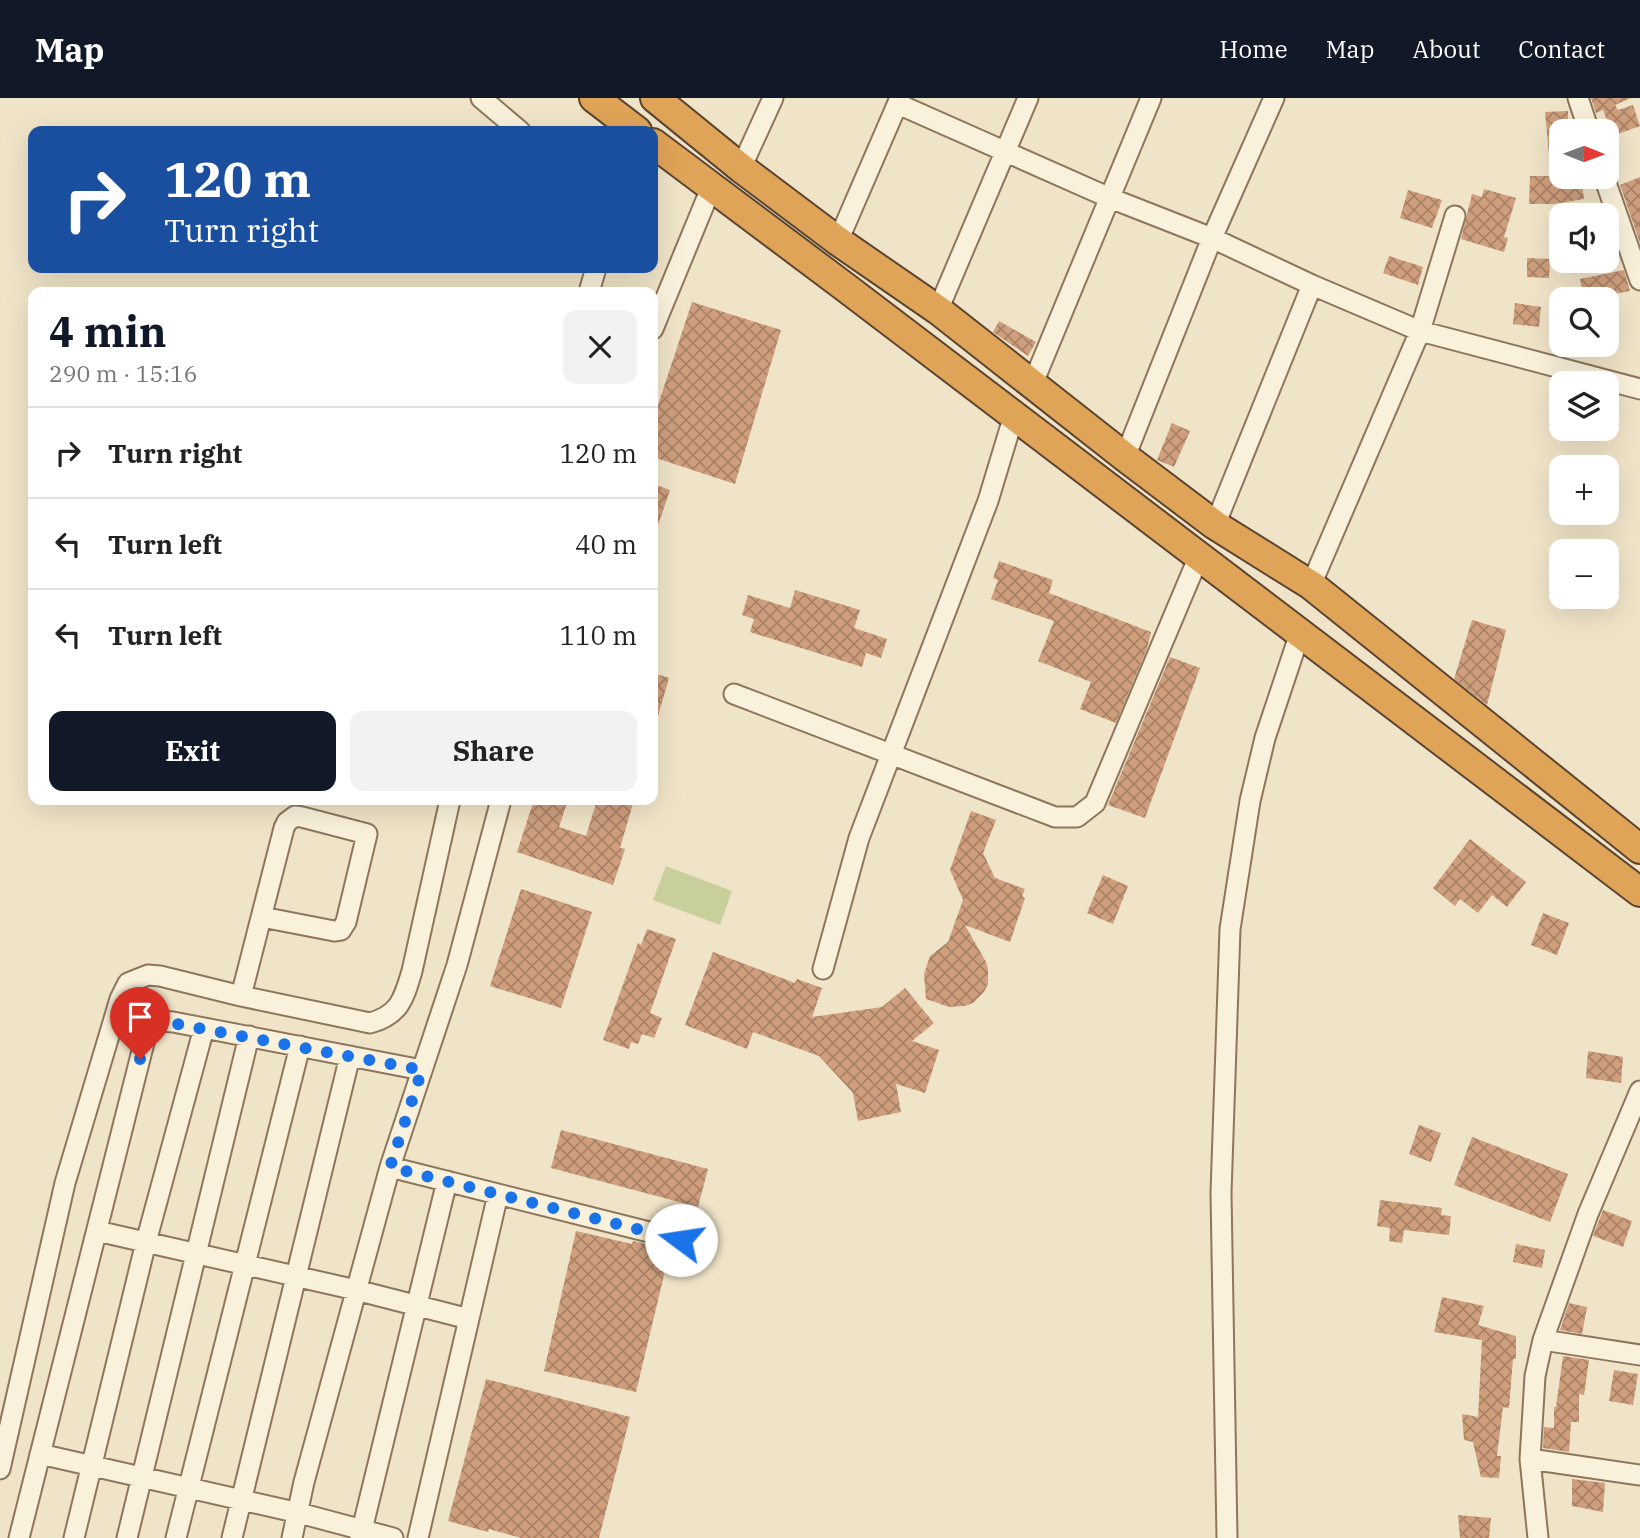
<!DOCTYPE html>
<meta charset="utf-8">
<style>
:root{--surface:#fff;--page:#f2f2f2;--text:#222;--muted:#767676;--line:#e0e0e0;--accent:#111827}
body{margin:0;font-family:"IBM Plex Serif",serif;background:var(--page);color:var(--text);height:100vh;display:flex;flex-direction:column;font-size:26px;white-space:nowrap}
*{box-sizing:border-box;margin:0}
p{font-size:23px;color:var(--muted)}
.icon{flex:none;width:38px;height:38px;fill:none;stroke:currentColor;stroke-width:2;stroke-linecap:round;stroke-linejoin:round}
.map{position:relative;flex:1;overflow:hidden}
.side{position:absolute;left:28px;top:189px;width:630px;height:518px;display:flex;flex-direction:column;background:var(--surface);border-radius:14px;box-shadow:0 7px 28px #0002}
.side>*{flex:none}
.guide{position:absolute;left:28px;top:28px;width:630px;height:147px;border-radius:14px;box-shadow:0 7px 28px #0002;background:#1a4fa0;color:#fff;overflow:hidden}
.needle{width:46px;rotate:91deg}
.controls{position:absolute;left:1549px;top:21px;display:grid;gap:14px}
.controls a{display:grid;place-items:center;width:70px;height:70px;border-radius:14px;background:var(--surface);box-shadow:0 7px 28px #0002;font-size:35px}
.pin{position:absolute;display:grid;place-items:center;width:60px;height:60px;color:#fff;margin:-72px -30px;border-radius:50% 50% 50% 0;rotate:-45deg;box-shadow:0 0 7px #0007}
.pin .icon{rotate:45deg}
.me{position:absolute;width:77px;margin:-38px;rotate:284deg;stroke-linejoin:round;filter:drop-shadow(0 0 5px #0008)}
.turn{display:flex;align-items:center;gap:24px;height:147px;padding:0 21px;font-size:32px}
.turn .icon{width:91px;height:91px;stroke-width:2.5}
.turn b{display:block;font-size:49px;line-height:60px}
.round{display:grid;place-items:center;flex:none;width:74px;height:74px;border-radius:14px;background:var(--page)}
.overview{display:flex;align-items:center;justify-content:space-between;height:119px;padding:0 21px}
h1{font-size:42px;font-weight:700;line-height:52px;color:var(--accent)}
.primary-button{display:flex;gap:14px;margin-top:auto;padding:14px 21px}
.primary-button a{flex:1;height:80px;border-radius:14px;background:var(--accent);color:#fff;font-size:28px;font-weight:700;line-height:80px;text-align:center}
.primary-button a+a{background:var(--page);color:var(--text)}
ul{padding:0;list-style:none}
li{display:flex;align-items:center;gap:21px;height:91px;padding:0 21px;border-top:2px solid var(--line)}
li div{flex:1}
li b{display:block;font-size:26px}
li em{font-style:normal}
header{display:flex;align-items:center;gap:42px;box-sizing:border-box;height:98px;padding:0 35px;background:var(--accent);color:#fff}
header strong{font-size:33px}
nav{display:flex;gap:38px;margin-inline-start:auto;font-size:24px}
.map>svg:first-child{display:block}
.green{fill:#c9cf9b}
.building{fill:url(#building-cross-hatch)}
.lines{fill:none;stroke-linecap:round;stroke-linejoin:round}
.minor-casing{stroke:#8d765c;stroke-width:23}
.highway-casing{stroke:#5b4430;stroke-width:32}
.minor{stroke:#faf1dc;stroke-width:19}
.highway{stroke:#e0a458;stroke-width:28}
.route{stroke:#1a73e8;stroke-width:12;stroke-dasharray:0 21.6}
</style>
<header>
<strong>Map</strong>
<nav><a>Home</a><a>Map</a><a>About</a><a>Contact</a></nav>
</header>
<div class="map">
<svg width="1640" height="1440" viewBox="0 0 1640 1440">
<defs>
<pattern id="building-cross-hatch" width="8" height="8" patternUnits="userSpaceOnUse" patternTransform="scale(1.75)"><rect width="8" height="8" fill="#cf9f7d"/><path d="M0 0l8 8M0 8l8-8" fill="none" stroke="#a98266"/></pattern>
</defs>
<rect width="100%" height="100%" fill="#f0e4c8"/>
<path class="green" d="M 666,768 L 732,793 L 720,827 L 653,802 Z"/>
<path class="building" d="M 1591,0 L 1631,0 L 1615,7 L 1618,12 L 1633,7 L 1640,28 L 1613,38 L 1603,12 L 1596,15 Z
M 1568,13 L 1568,26 L 1561,26 L 1561,79 L 1581,79 L 1584,101 L 1555,106 L 1529,106 L 1530,78 L 1551,78 L 1545,14 Z
M 1640,79 L 1640,145 L 1620,87 Z
M 1484,91 L 1516,100 L 1504,139 L 1508,140 L 1504,154 L 1461,141 L 1472,96 L 1482,99 Z
M 1408,92 L 1442,102 L 1432,130 L 1400,120 Z
M 1389,158 L 1423,169 L 1418,187 L 1383,175 Z
M 1527,160 L 1550,161 L 1549,180 L 1527,179 Z
M 1624,172 L 1630,193 L 1584,201 L 1580,181 Z
M 692,204 L 781,232 L 735,386 L 653,359 L 653,322 Z
M 1515,205 L 1541,209 L 1539,229 L 1513,226 Z
M 999,223 L 1036,244 L 1028,258 L 993,234 Z
M 1606,295 L 1619,298 L 1606,327 Z
M 1172,325 L 1190,333 L 1174,369 L 1157,362 Z
M 653,386 L 670,392 L 655,436 L 653,436 Z
M 999,463 L 1053,482 L 1049,495 L 1151,534 L 1147,551 L 1116,625 L 1080,611 L 1091,584 L 1038,563 L 1054,523 L 991,501 L 998,482 L 993,480 Z
M 795,492 L 860,512 L 854,530 L 887,541 L 881,560 L 866,555 L 862,569 L 750,534 L 754,521 L 742,517 L 748,497 L 790,510 Z
M 1472,522 L 1506,532 L 1487,607 L 1454,581 Z
M 1170,559 L 1200,570 L 1145,720 L 1108,707 Z
M 653,575 L 669,580 L 656,625 L 653,625 Z
M 534,702 L 568,702 L 559,729 L 586,738 L 597,702 L 634,702 L 620,750 L 625,751 L 613,787 L 517,754 Z
M 971,713 L 996,722 L 983,755 L 995,780 L 1025,791 L 1022,798 L 1025,800 L 1010,844 L 965,827 L 986,864 L 988,871 L 988,886 L 984,894 L 973,905 L 965,908 L 949,909 L 926,901 L 924,876 L 930,858 L 948,844 L 963,802 L 950,772 Z
M 1470,741 L 1526,784 L 1507,809 L 1492,797 L 1478,815 L 1460,801 L 1455,808 L 1433,790 Z
M 1103,777 L 1128,788 L 1113,826 L 1087,815 Z
M 521,791 L 592,814 L 561,910 L 490,888 Z
M 1543,815 L 1569,825 L 1557,857 L 1531,847 Z
M 647,831 L 676,841 L 650,915 L 662,920 L 654,940 L 642,936 L 638,946 L 631,944 L 629,951 L 603,942 L 638,845 L 641,847 Z
M 713,854 L 795,885 L 797,881 L 822,890 L 812,919 L 882,909 L 905,890 L 934,925 L 912,943 L 939,952 L 925,995 L 896,986 L 901,1014 L 858,1023 L 853,995 L 819,958 L 753,934 L 747,951 L 685,927 Z
M 1588,953 L 1623,959 L 1621,985 L 1586,980 Z
M 1419,1027 L 1441,1035 L 1431,1064 L 1409,1056 Z
M 561,1032 L 708,1071 L 698,1109 L 551,1070 Z
M 1472,1039 L 1568,1076 L 1550,1124 L 1454,1087 Z
M 1380,1102 L 1442,1110 L 1441,1117 L 1451,1118 L 1449,1137 L 1404,1132 L 1402,1145 L 1389,1143 L 1390,1130 L 1377,1128 Z
M 1603,1112 L 1632,1123 L 1623,1149 L 1593,1138 Z
M 576,1133 L 632,1146 L 633,1143 L 670,1152 L 636,1294 L 544,1273 Z
M 1516,1146 L 1545,1152 L 1542,1170 L 1513,1164 Z
M 1442,1199 L 1484,1208 L 1478,1227 L 1516,1238 L 1516,1261 L 1513,1261 L 1509,1310 L 1503,1309 L 1497,1358 L 1501,1358 L 1499,1380 L 1481,1379 L 1473,1344 L 1464,1342 L 1462,1316 L 1478,1319 L 1482,1242 L 1434,1234 Z
M 1569,1205 L 1587,1209 L 1582,1236 L 1560,1232 Z
M 1563,1258 L 1589,1262 L 1584,1297 L 1579,1296 L 1579,1324 L 1571,1324 L 1569,1354 L 1543,1350 L 1544,1329 L 1554,1330 L 1554,1309 L 1556,1309 Z
M 1614,1272 L 1638,1276 L 1633,1307 L 1609,1303 Z
M 486,1281 L 630,1319 L 599,1440 L 521,1440 L 489,1431 L 488,1434 L 448,1423 Z
M 1572,1381 L 1605,1385 L 1603,1414 L 1572,1408 Z
M 1458,1417 L 1491,1420 L 1489,1440 L 1460,1440 Z"/>
<g class="lines">
<defs>
<path id="minor" d="M 481,0 L 520,33
M 1578,0 L 1589,33
M 898,6 L 1110,100 L 1212,140 L 1312,187 L 1420,233 L 1640,291
M 741,70 L 773,0
M 1604,79 L 1640,182
M 838,143 L 900,0
M 589,194 L 596,170
M 938,212 L 1028,0
M 653,231 L 711,90
M 1033,285 L 1151,0
M 1125,359 L 1212,140 L 1274,0
M 1215,427 L 1312,187
M 1311,487 L 1420,233 L 1455,118
M 734,596 L 1055,719 L 1077,719 L 1095,705 L 1199,458
M 823,871 L 859,740 L 988,403 L 1014,317
M 241,898 L 284,730 L 287,724 L 295,718 L 302,719 L 367,736 L 346,824 L 341,832 L 334,833 L 262,819
M 390,1069 L 681,1142
M 97,1133 L 356,1192 L 469,1221
M 1543,1242 L 1640,1257
M 40,1356 L 299,1415 L 393,1440
M 1530,1361 L 1640,1377
M 0,1371 L 65,1085 L 120,901 L 128,885 L 148,877 L 160,878 L 241,898 L 370,925 C 400,917 404,900 412,873 L 450,702
M 19,1440 L 146,937 L 151,926 L 161,923 L 173,924 L 422,972
M 74,1440 L 146,1144 L 204,930
M 127,1440 L 249,938
M 176,1440 L 300,948
M 232,1440 L 350,958
M 292,1440 L 304,1384 L 390,1069 L 457,867 L 501,702
M 360,1440 L 447,1083
M 418,1440 L 498,1096
M 1227,1440 L 1221,1095 L 1230,831 L 1250,703 L 1265,640 L 1300,535
M 1538,1440 L 1530,1361 L 1535,1278 L 1543,1242 L 1588,1116 L 1640,993"/>
<path id="highway" d="M 594,0 L 637,33
M 655,0 L 741,70 L 838,143 L 938,212 L 1125,359 L 1215,427 L 1311,487 L 1640,751
M 653,45 L 845,189 L 1640,794"/>
</defs>
<use href="#minor" class="minor-casing"/>
<use href="#highway" class="highway-casing"/>
<use href="#minor" class="minor"/>
<use href="#highway" class="highway"/>
</g>
<g class="lines">
<path class="route" d="M 140,961 L 146,937 L 151,926 L 161,923 L 422,972 L 390,1069 L 681,1142"/>
</g>
</svg>
<div class="controls">
<a><svg class="needle" viewBox="-14 -14 28 28"><path d="M0-13l5 13h-10z" fill="#e53935"/><path d="M0 13l5-13h-10z" fill="#767676"/></svg></a>
<a><svg class="icon" aria-label="sound" viewBox="0 0 24 24"><path d="M4 9h4l5-4v14l-5-4H4zM17 9q2 3 0 6"/></svg></a>
<a><svg class="icon" aria-label="search" viewBox="0 0 24 24"><circle cx="10" cy="10" r="6"/><path d="M15 15l6 6"/></svg></a>
<a><svg class="icon" aria-label="layers" viewBox="0 0 24 24"><path d="M12 4l9 5-9 5-9-5zM3 14l9 5 9-5"/></svg></a>
<a>+</a>
<a>−</a>
</div>
<div class="pin" style="left:140px;top:961px;background:#d93025"><svg class="icon" aria-label="arrive" viewBox="0 0 24 24"><path d="M6 21V4h12l-3 4 3 4H6"/></svg></div>
<svg class="me" style="left:681px;top:1142px" viewBox="-20 -20 40 40"><circle r="19" fill="#fff"/><path d="M0-13L10 11 0 6-10 11z" fill="#1a73e8"/></svg>
<div class="guide">
<div class="turn"><svg class="icon" aria-label="right" viewBox="0 0 24 24"><path d="M7 20v-9h11M14 6l5 5-5 5"/></svg><div><b>120 m</b>Turn right</div></div>
</div>
<section class="side">
<div class="overview"><div><h1>4 min</h1><p>290 m · 15:16</p></div><a class="round"><svg class="icon" aria-label="close" viewBox="0 0 24 24"><path d="M6 6l12 12M18 6L6 18"/></svg></a></div>
<ul>
<li><svg class="icon" aria-label="right" viewBox="0 0 24 24"><path d="M7 20v-9h11M14 6l5 5-5 5"/></svg><div><b>Turn right</b></div><em>120 m</em></li>
<li><svg class="icon" aria-label="left" viewBox="0 0 24 24"><path d="M17 20v-9H6M10 6l-5 5 5 5"/></svg><div><b>Turn left</b></div><em>40 m</em></li>
<li><svg class="icon" aria-label="left" viewBox="0 0 24 24"><path d="M17 20v-9H6M10 6l-5 5 5 5"/></svg><div><b>Turn left</b></div><em>110 m</em></li>
</ul>
<div class="primary-button"><a>Exit</a><a>Share</a></div>
</section>
</div>
